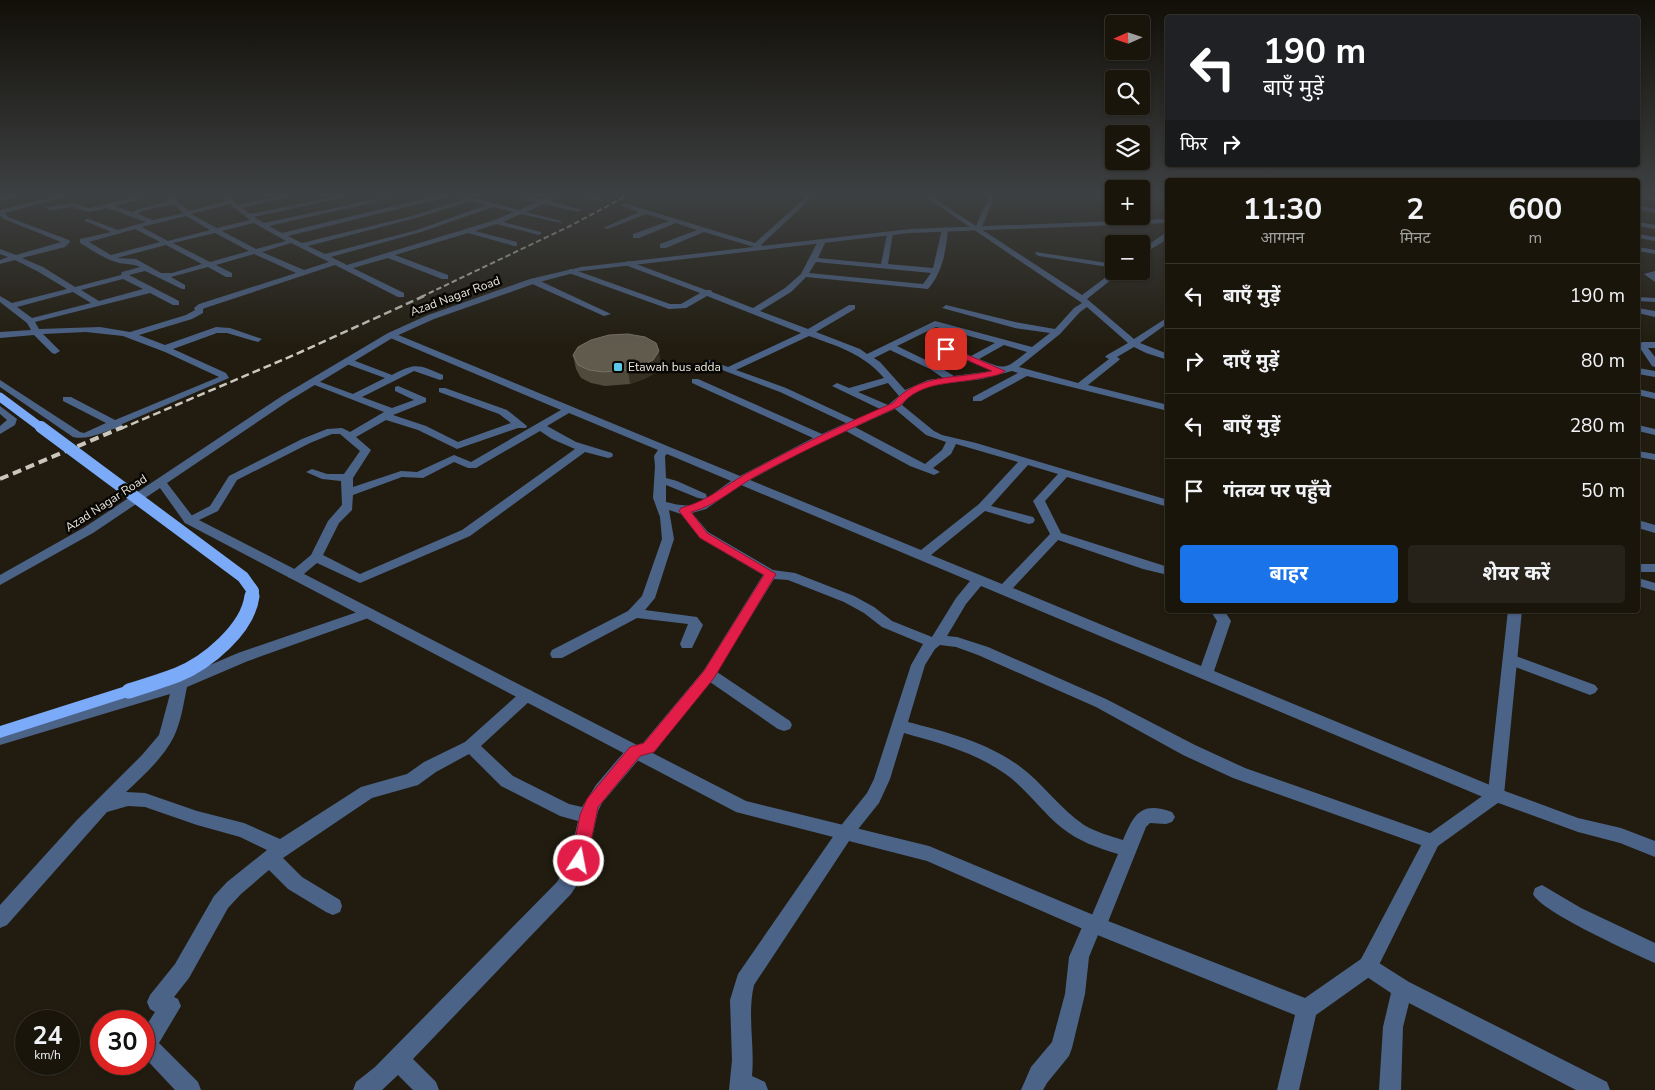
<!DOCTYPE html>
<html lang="hi">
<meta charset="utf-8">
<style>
:root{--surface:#19150b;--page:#262219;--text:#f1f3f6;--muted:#9f9f9d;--line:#37342c;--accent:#1a73e8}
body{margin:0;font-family:"Nunito Sans","Noto Sans Devanagari",sans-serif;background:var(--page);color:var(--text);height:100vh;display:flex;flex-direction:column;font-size:19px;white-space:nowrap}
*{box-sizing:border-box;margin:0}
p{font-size:16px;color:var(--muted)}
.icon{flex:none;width:28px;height:28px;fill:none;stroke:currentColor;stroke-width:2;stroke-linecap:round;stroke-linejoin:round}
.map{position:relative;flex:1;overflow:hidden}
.sheet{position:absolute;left:1165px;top:178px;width:475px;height:435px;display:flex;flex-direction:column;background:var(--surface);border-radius:5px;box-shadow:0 1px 4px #0004,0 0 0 1px var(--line)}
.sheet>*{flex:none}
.hud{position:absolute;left:1165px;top:15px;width:475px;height:152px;border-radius:5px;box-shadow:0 1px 4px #0004,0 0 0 1px var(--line);background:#202124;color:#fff;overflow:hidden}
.needle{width:32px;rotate:267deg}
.controls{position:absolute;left:1105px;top:15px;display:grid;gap:10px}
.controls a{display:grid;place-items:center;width:45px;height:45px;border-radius:5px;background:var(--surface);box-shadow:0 1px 4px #0004,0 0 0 1px var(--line);font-size:25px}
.speed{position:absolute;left:15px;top:1010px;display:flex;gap:10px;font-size:25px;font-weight:700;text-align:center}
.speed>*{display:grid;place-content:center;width:65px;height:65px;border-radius:50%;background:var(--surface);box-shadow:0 1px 4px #0004,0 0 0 1px var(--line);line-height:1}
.speed small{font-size:12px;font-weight:400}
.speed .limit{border:8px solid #d22;background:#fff;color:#111}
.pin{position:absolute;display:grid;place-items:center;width:42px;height:42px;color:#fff;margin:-21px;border-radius:10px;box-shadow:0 2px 8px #0006}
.me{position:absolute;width:55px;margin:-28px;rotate:11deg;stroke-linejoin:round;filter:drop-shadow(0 0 4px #0008)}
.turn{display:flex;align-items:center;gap:18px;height:105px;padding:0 15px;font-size:22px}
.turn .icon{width:65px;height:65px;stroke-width:2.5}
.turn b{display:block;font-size:35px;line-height:42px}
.then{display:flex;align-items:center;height:48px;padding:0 15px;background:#0003;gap:10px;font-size:19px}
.eta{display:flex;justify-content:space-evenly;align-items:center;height:85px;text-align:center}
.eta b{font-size:30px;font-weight:700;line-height:35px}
.button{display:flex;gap:10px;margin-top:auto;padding:10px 15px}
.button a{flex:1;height:58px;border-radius:5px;background:var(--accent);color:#fff;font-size:20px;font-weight:700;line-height:58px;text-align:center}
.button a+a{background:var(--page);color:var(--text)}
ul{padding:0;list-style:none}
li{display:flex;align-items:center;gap:15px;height:65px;padding:0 15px;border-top:1px solid var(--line)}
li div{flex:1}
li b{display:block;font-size:19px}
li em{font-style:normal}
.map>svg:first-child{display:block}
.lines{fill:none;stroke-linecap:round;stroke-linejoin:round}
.minor{fill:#4c6388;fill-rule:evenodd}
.tertiary{fill:#4c6388;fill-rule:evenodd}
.primary{fill:#7aaaf8;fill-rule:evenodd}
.rail-far2{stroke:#cbc7be;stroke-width:2;stroke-dasharray:5.5 3;stroke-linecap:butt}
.rail-far1{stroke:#cbc7be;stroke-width:2.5;stroke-dasharray:8 4;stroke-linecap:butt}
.rail{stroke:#cbc7be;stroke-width:4;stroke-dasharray:9 5;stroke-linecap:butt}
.primary-bridge-far2{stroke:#7aaaf8;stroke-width:9}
.primary-bridge-far1{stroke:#7aaaf8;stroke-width:12}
.primary-bridge{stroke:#7aaaf8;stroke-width:15}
.wall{fill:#504a3c}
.shaded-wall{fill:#363023}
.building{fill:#605b4d;stroke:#767064}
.route{fill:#e11d48;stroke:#92132f}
.poi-dot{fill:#5cc7e7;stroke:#090703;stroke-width:2}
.labels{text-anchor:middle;stroke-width:5;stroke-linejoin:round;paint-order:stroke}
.far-street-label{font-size:12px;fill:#e9e6dd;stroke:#090703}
.far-poi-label{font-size:12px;fill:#e9e6dd;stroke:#090703;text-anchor:start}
</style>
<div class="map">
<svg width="1655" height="1090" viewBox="0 0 1655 1090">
<rect width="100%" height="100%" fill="#211c0f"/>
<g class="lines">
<path class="minor" d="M 15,194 L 28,194 L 0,201 L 0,197 Z
M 65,194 L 76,194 L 5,213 L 8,217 L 69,240 L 70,242 L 65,247 L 22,258 L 43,267 L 75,287 L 121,275 L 122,272 L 140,267 C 132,263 125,265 116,262 C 103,258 92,250 80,243 L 80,239 L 111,232 L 85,221 L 85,219 L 89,219 L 118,230 L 146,222 L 107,208 L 89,212 L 73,207 L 49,210 L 46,208 L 47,207 L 73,203 L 89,208 L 149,194 L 160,194 L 115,206 L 132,212 L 138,209 L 170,201 L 162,194 L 169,194 L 189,211 L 226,201 L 218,194 L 225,194 L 238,205 L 289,194 L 301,194 L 242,208 L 250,214 L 347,194 L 359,194 L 254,217 L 264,223 L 399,194 L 411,194 L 269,226 L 282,233 L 443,194 L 459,194 L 519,210 L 537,202 L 506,194 C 518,194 530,199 541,199 C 549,199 556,194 564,194 L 550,201 L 582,210 L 579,212 L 544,204 L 526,212 L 561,221 L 561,223 L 521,214 L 503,222 L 541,232 L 541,234 L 539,235 L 496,224 L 475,231 L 517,242 L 517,246 L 514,246 L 468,233 L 395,255 L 448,275 L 448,279 L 442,279 L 388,258 L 353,268 L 404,293 L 404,297 L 398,297 L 335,265 L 205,308 L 203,309 L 203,313 L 192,319 L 139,335 L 165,345 L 216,327 L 230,328 L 262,339 L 258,342 L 227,333 L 217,333 L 173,349 L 226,373 L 229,378 L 122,424 L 121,427 C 105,430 90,441 73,437 L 0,387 L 0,380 L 80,432 L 84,433 L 106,423 L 63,401 L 63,397 L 71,397 L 115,420 L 219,377 L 165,352 L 123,336 L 86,332 L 43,334 L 60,351 L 55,354 L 52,353 L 34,335 L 0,338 L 0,332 L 31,330 L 27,323 L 0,302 L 0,296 L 12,303 L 67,289 L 37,271 L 15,260 L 0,264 L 0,260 L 8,257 L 0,254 L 0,249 L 16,255 L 61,242 L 4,219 L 0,216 L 0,210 ZM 451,196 L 464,199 L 412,216 L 302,243 L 288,236 ZM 471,201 L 486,205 L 417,230 L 325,254 L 308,246 L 416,218 ZM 174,204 L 183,213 L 153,220 L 138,214 L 142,211 ZM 230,204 L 250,220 L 217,228 L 191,214 ZM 493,207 L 514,212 L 492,221 L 347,265 L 331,257 L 421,232 ZM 186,216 L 210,230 L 168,241 L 142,227 ZM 254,223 L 286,241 L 256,249 L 222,231 ZM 135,229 L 160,242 L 111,255 L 89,242 ZM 215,233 L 249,251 L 210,262 L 173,243 ZM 291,243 L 329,262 L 304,270 L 262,252 ZM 166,245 L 202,264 L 172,273 L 161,273 L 136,259 L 117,258 ZM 254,254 L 296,273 L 199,304 L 194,308 L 195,310 L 186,315 L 130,332 L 100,327 L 39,329 L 35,322 L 150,293 L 173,305 L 179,305 L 179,301 L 129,275 L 145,271 L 182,289 L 185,289 L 185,285 L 171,277 L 208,267 L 226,277 L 232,277 L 232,273 L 216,265 ZM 123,279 L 143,289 L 99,301 L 81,290 ZM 73,292 L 91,303 L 32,318 L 17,307 Z
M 572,194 L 583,194 L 604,200 L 601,202 Z
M 809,194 L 816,194 L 761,245 L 768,248 L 764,250 L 704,232 L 666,248 L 660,248 L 660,244 L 697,230 L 676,223 L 639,238 L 633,238 L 633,234 L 669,221 L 646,214 L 608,229 L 603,228 L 639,212 L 622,206 L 621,205 L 624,203 L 755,243 Z
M 921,194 L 928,194 L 976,226 L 990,194 L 996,194 L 981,229 L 1082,295 L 1114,271 L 1122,271 L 1087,299 L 1134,339 L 1168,317 L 1168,323 L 1140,343 L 1168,354 L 1168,360 L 1146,353 L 1134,347 L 1117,357 L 1120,359 L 1118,361 L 1088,385 L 1168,405 L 1168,411 L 1027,376 L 981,401 L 973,401 L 973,397 L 1018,373 L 1012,371 L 982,379 L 933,385 L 910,395 L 902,405 L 934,431 L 942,435 L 976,443 L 1168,500 L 1168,507 L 1067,477 L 1045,501 L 1061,533 L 1168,567 L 1168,575 L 1143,569 L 1058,540 L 1013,588 L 1201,666 L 1217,621 L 1210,610 L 1224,610 L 1231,621 L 1214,671 L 1502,790 L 1578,818 L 1621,828 L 1655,841 L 1655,857 L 1620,843 L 1578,832 L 1490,800 L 981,586 L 966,604 L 947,636 L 957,637 L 988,647 L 1106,699 L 1195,745 L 1245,768 L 1438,836 L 1441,841 L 1438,846 L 1432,849 L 1233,778 L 1183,755 L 1096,707 L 978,655 L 956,647 L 940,645 L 935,649 L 925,665 L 908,722 C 946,732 986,742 1018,765 C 1043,783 1059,808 1084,825 C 1096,832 1110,836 1123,840 C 1134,814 1141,801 1172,812 L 1175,817 L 1172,822 L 1166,824 L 1150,823 L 1146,827 L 1104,932 L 1098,935 L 1089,957 L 1085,994 L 1072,1048 L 1069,1056 L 1047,1083 L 1043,1090 L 1021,1090 L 1031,1067 L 1052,1042 L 1065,994 L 1069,957 L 1086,918 L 1092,915 L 1118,854 C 1098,848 1078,841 1062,828 C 1041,811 1026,788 1004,773 C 974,752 939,743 904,733 L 890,779 L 879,803 L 851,838 L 754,985 C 747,1015 755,1046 752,1076 L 765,1082 L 768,1090 L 729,1090 L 732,1060 L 730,1000 L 738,974 L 839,828 L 867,793 L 874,779 L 911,665 L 923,644 L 882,627 L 864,613 L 844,602 L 788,580 L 774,579 L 717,672 L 790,721 L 792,725 L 790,729 L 784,731 L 778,729 L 710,682 L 655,751 L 640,758 L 602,803 L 598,811 L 587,860 L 577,885 L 571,894 L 413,1059 L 436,1082 L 439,1090 L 413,1090 L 398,1075 L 382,1090 L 353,1090 L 356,1082 L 375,1067 L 557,882 L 569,860 L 578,821 L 560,816 L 501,786 L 469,754 L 436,772 L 418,785 L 372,798 L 283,858 L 302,877 L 340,900 L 342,906 L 340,912 L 333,915 L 326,912 L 288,889 L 269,870 L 241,894 L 228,908 L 189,978 L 174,997 L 178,999 L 181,1006 L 159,1043 L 198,1082 L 201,1090 L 175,1090 L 144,1057 L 144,1029 L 155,1012 L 150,1009 L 147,1002 L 150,995 L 175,964 L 214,896 L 227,882 L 267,850 L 240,837 L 197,825 L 145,807 L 128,806 L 107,812 L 7,925 L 0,928 L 0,905 L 76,821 L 142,755 L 159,735 L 170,694 L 0,745 L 0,733 L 163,685 L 238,653 L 369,608 L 374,610 L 376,613 L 374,616 L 248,661 L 187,687 C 184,701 182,716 177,729 C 168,754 145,774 126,792 L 145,793 L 197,811 L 244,823 L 280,839 L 361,787 L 407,774 L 424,762 L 465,742 L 522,691 L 527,689 L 532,691 L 535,695 L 532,699 L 481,746 L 513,776 L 569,804 L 582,807 L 596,785 L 618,759 L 628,748 L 643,743 L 704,670 L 763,575 L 700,538 L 681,514 L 669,510 L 674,539 L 655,598 L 645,610 L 697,617 L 703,625 L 692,648 L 682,648 L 680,644 L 688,624 L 637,618 L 562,658 L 552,658 L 550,654 L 552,650 L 628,611 L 642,596 L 662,539 L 660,517 L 653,498 L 655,466 L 654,456 L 658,450 L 569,413 L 547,426 L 576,442 L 612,453 L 613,455 L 612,457 L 608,458 L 585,452 L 470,536 L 360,583 L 317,563 L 299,578 L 289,578 L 287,575 L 311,555 L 328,521 L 342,505 L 341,481 L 322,479 L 306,472 L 312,469 L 327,474 L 344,474 L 360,451 L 340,434 L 332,434 L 310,443 L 237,480 L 218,511 L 193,523 L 185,523 L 183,520 L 210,506 L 229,476 L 302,439 L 327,429 L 342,428 L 350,432 L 384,412 L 307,382 L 312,379 L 315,380 L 353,394 L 385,378 L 344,363 L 344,359 L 350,359 L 392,375 C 417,362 418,365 443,375 L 443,379 L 440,380 L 414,371 L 362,397 L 392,408 L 414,400 L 395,391 L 395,387 L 398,386 L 426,398 L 426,402 L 393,415 L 426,426 L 458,442 L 511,423 L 499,414 L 439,392 L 439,388 L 445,388 L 507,410 L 527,426 L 526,428 L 518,428 L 457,449 L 418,430 L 386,420 L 356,437 L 371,450 L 353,478 L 353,487 L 401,471 L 417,472 L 454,455 L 471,462 L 561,410 L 388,337 L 387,335 L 391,332 L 740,476 L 813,438 L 692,383 L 692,379 L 698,379 L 822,434 L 846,423 L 780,392 L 704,363 L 709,360 L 728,367 L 801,333 L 707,296 L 686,308 L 669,309 L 569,273 L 569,269 L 572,269 L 670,304 L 681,304 L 700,293 L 625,265 L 624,263 L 628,261 L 706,290 L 711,290 L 712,292 L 753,308 L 785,288 L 801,274 L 819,239 L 826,241 L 818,258 L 881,264 L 887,234 L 893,233 L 888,264 L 933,268 L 942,229 L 945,227 L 948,229 C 946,250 943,272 928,289 L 806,277 L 791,292 L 760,311 L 808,329 L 849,305 L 855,305 L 855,309 L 816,332 L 860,349 L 867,354 L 935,321 L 1032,347 L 1050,333 L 1015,328 L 942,308 L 946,305 L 1015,322 L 1055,329 L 1074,308 L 1082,303 ZM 816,262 L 931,273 L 923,284 L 809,273 ZM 1087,307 L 1128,343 L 1107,355 L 1105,357 L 1109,359 L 1078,383 L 1019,367 L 1060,334 L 1080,312 ZM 936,327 L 995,343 L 971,356 L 937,342 L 931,342 L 930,344 L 992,371 L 954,376 L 936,365 L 897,346 ZM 809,336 C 837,346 864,354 884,378 L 849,388 L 837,383 L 832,386 L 880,409 L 855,420 L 786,388 L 736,370 ZM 1004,345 L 1027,352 C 1004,370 1006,370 979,359 ZM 890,350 L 930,369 L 943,378 L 928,380 L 905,390 L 880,362 L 874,358 ZM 888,383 L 899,396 L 888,405 L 858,392 ZM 895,409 L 926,435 L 946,442 L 942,450 L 925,464 L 855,427 ZM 540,431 L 552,439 L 575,449 L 462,530 L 360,574 L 323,555 L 339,523 L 352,510 L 353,495 L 402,477 L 423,478 L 454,462 L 468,468 L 476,468 ZM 846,431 L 910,466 L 934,475 L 940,472 L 933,468 L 951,454 L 956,444 L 1018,462 L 979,504 L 921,550 L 750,480 L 813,446 ZM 667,454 L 731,481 L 707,498 L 706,494 L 677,481 L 666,478 L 665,456 ZM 1028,465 L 1058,474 L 1033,501 L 1050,534 L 1002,584 L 931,555 L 985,511 L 1029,524 L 1033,523 L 1035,520 L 1033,517 L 991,506 ZM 666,485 L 698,498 L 705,499 C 691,508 682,506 666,502 ZM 741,485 L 970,581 L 956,598 L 932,637 L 892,621 L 874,607 L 854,596 L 795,573 L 773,570 L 708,532 L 692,513 L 706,509 Z
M 1638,194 L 1655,197 L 1655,201 L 1638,198 Z
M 1638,205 L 1655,209 L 1655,213 L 1638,209 Z
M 1638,222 L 1655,225 L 1655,229 L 1638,226 Z
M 1165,233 L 1168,233 L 1168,239 L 1141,255 L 1141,250 Z
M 1638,234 L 1655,237 L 1655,241 L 1638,238 Z
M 1638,247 L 1655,250 L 1655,254 L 1638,251 Z
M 1036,252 L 1114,264 L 1114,268 L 1039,256 L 1035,254 Z
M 1655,271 L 1655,282 L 1644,274 Z
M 530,279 L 536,279 L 611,314 L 604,316 L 530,283 Z
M 1638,297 L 1655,298 L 1655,302 L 1638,301 Z
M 1638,308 L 1655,311 L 1655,317 L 1638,313 Z
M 1642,342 L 1655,342 L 1655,348 L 1648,348 L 1655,357 L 1655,367 L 1652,366 L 1638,345 Z
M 1638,368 L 1655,371 L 1655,377 L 1638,374 Z
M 1638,389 L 1655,393 L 1655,399 L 1638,395 Z
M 1638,425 L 1655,429 L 1655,435 L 1638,431 Z
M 1638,451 L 1655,454 L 1655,460 L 1638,457 Z
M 1638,520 L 1655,525 L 1655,533 L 1638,528 Z
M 1638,564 L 1655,564 L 1655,572 L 1638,572 Z
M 1638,578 L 1655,583 L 1655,591 L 1638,586 Z
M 1510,654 L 1595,685 L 1598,689 L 1595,693 L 1590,695 L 1505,663 L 1503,659 L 1505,655 Z
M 1542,885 L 1581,908 L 1655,943 L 1655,963 C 1633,953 1541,912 1533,894 L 1535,888 Z
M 1368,956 L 1409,982 L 1607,1082 L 1610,1090 L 1576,1090 L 1409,1003 L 1403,1027 L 1401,1090 L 1379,1090 L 1383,1027 L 1391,993 L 1361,973 L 1358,966 L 1361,959 Z"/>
<path class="tertiary" d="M 1168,219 L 1168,223 L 910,233 L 581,271 L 536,283 L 434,319 L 394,337 L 290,400 L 167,483 L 193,517 L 746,801 L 929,846 L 1103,919 L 1305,998 L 1361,959 L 1426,836 L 1488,792 L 1508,610 L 1522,610 L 1504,795 L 1502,800 L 1438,846 L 1375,973 L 1316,1015 L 1299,1090 L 1277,1090 L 1295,1015 L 1090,932 L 927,861 L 736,812 L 185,523 L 160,488 L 93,533 L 0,585 L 0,575 L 85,527 L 282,396 L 388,333 L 428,315 L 530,279 L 581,267 L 910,229 Z
M 0,406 L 17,419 L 15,425 L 0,434 L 0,426 L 7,420 L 0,414 Z"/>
<path class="primary" d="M 129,685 L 134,687 L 137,691 L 134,695 L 0,738 L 0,726 Z"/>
<path class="rail-far2" d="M 421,297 L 570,226 L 630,194"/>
<path class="rail-far1" d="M 120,429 L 294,355 L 424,296"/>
<path class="rail" d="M 0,479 L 123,427"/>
<path class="primary-bridge-far2" d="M 0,397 L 43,429"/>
<path class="primary-bridge-far1" d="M 41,427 L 243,577 L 253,591 L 252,597"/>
<path class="primary-bridge" d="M 129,691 C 145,686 161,681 177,675 C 207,663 248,629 252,596"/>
</g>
<path class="wall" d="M 573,355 L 661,364 L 655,373 L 644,379 L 630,384 L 605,386 L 591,383 L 581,378 L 576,369 Z"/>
<path class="shaded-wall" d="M 659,351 L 661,364 L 655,373 L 644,379 L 630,384 L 628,370 Z"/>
<path class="building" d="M 628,334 L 645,337 L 656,343 L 659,351 L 653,360 L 642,366 L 628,370 L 603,372 L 589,370 L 578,365 L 573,355 L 578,347 L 591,340 L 609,335 Z"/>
<linearGradient id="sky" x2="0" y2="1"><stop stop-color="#120f08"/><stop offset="0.56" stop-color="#3d4042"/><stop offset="1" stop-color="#3d4042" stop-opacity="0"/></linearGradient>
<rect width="1655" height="347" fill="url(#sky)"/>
<path class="route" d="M 944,347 L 949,347 L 1005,371 C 1000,375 993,376 987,377 C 956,385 922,379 900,406 C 852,428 804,450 758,475 C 735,487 716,506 691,512 L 707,533 L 776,574 L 714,678 L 654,752 L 640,756 L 598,807 L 587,861 L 585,866 L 579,869 L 573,866 L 571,861 L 580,815 L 587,799 L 630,747 L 644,743 L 704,671 L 764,575 L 700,538 L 679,511 L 681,508 C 709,501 729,482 755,469 C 800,445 846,423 893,403 C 918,373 958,379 992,371 L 944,350 Z"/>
<rect class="poi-dot" x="613" y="362" width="10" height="10" rx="2.5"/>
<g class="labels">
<g class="far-street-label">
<text transform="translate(455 296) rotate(-20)" y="4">Azad Nagar Road</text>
<text transform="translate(106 503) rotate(-33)" y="4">Azad Nagar Road</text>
</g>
<g class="far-poi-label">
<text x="628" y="371">Etawah bus adda</text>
</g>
</g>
</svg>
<div class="controls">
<a><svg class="needle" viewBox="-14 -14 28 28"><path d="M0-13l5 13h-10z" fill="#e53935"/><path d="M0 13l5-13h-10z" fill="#9f9f9d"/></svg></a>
<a><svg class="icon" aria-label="search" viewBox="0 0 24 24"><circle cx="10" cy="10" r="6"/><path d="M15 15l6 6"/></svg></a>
<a><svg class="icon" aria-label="layers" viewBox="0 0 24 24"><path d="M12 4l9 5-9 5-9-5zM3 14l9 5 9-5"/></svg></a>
<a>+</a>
<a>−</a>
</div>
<div class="speed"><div>24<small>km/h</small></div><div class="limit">30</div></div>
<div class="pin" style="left:946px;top:349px;background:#d93025"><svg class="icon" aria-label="arrive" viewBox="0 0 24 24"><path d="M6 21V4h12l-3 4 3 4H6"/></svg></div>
<svg class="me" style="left:579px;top:861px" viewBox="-20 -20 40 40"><circle r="17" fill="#e11d48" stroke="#fff" stroke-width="3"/><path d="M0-11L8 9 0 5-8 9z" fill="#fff"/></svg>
<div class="hud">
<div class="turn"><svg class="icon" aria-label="left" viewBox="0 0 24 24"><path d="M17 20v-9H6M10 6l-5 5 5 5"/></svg><div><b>190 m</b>बाएँ मुड़ें</div></div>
<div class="then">फिर<svg class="icon" aria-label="right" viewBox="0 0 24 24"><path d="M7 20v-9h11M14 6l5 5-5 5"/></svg></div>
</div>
<section class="sheet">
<div class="eta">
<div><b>11:30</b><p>आगमन</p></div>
<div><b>2</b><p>मिनट</p></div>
<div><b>600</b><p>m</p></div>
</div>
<ul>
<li><svg class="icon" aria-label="left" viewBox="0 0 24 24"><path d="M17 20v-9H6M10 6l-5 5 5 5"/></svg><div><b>बाएँ मुड़ें</b></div><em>190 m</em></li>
<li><svg class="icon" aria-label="right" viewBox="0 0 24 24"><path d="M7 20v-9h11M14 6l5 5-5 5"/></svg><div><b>दाएँ मुड़ें</b></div><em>80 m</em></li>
<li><svg class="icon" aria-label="left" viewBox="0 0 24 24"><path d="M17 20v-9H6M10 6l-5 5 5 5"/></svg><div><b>बाएँ मुड़ें</b></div><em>280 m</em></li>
<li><svg class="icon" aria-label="arrive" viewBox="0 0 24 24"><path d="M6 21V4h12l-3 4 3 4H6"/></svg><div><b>गंतव्य पर पहुँचे</b></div><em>50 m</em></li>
</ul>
<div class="button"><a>बाहर</a><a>शेयर करें</a></div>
</section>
</div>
